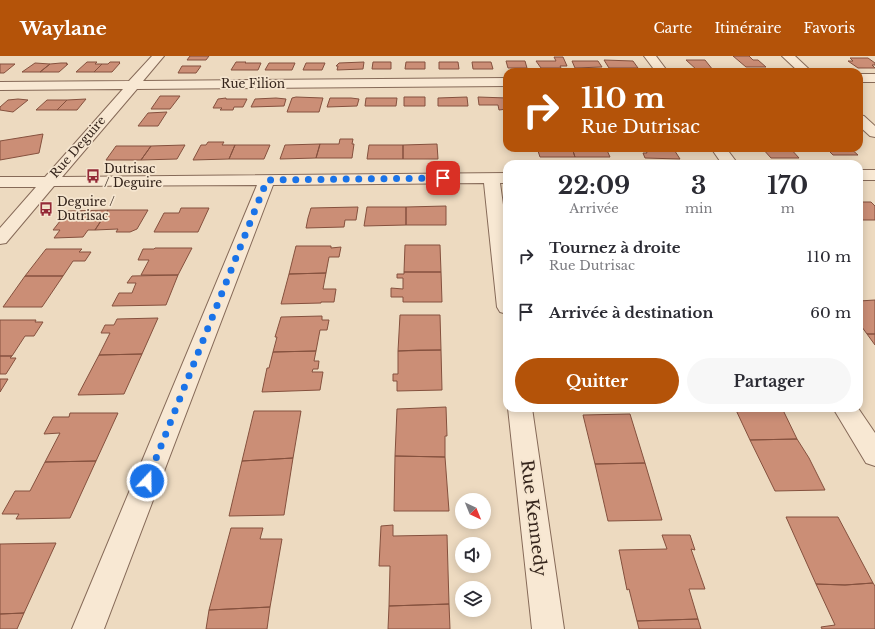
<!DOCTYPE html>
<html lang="fr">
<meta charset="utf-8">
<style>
:root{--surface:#fff;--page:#f7f7f7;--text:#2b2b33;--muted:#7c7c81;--accent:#b45309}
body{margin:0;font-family:"Libre Baskerville",serif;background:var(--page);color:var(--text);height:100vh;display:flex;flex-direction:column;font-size:15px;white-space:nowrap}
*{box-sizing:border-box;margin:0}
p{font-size:13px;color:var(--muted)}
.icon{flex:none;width:22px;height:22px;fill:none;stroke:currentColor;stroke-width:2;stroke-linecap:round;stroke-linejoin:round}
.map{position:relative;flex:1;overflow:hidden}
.drawer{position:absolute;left:503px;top:104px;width:360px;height:252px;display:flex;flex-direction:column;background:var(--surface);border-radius:12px;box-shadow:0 2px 10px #0003}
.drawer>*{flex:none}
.banner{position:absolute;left:503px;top:12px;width:360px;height:84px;border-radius:12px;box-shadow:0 2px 10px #0003;background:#b45309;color:#fff;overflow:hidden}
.needle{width:26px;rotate:137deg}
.controls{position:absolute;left:455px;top:437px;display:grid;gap:8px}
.controls a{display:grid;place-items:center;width:36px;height:36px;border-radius:50%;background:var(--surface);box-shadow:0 2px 10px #0003;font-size:20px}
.pin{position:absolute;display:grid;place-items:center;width:34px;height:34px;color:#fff;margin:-17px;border-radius:8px;box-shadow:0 2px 6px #0006}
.me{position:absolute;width:44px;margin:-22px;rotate:21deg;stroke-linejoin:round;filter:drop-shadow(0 0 3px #0008)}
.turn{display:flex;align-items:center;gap:14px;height:84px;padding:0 12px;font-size:18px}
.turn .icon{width:52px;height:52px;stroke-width:2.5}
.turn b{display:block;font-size:28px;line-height:34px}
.eta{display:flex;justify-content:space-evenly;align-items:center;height:68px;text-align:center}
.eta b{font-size:24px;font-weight:800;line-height:28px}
.button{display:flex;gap:8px;margin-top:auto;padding:8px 12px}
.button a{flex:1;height:46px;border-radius:24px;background:var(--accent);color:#fff;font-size:16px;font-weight:800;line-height:46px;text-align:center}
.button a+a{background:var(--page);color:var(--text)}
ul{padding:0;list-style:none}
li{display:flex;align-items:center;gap:12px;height:56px;padding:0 12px}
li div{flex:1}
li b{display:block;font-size:15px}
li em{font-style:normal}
header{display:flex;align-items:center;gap:24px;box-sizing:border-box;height:56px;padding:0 20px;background:var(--accent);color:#fff}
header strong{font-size:19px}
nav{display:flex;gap:22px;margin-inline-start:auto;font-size:14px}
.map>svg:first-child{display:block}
.building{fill:#cb8e76;stroke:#85513e}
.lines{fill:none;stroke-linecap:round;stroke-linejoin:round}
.minor-casing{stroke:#866a58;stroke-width:2}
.minor{fill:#f8e8d3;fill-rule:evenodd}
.route{stroke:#1a73e8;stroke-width:7;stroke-dasharray:0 12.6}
.labels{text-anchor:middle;stroke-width:3.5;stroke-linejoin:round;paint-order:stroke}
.far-street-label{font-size:12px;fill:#35251c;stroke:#f5e5cf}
.far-poi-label{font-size:12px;fill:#35251c;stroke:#f5e5cf;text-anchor:start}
.near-street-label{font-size:17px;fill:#35251c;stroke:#f5e5cf}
</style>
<header>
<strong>Waylane</strong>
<nav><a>Carte</a><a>Itinéraire</a><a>Favoris</a></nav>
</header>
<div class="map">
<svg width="875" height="573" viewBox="0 0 875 573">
<rect width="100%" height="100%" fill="#eddac0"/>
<path class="building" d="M 190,0 L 209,0 L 206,4 L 187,4 Z
M 733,0 L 749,0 L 753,4 L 758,4 L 766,11 L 746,11 Z
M 554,1 L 563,1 L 567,10 L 560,10 L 561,12 L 541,12 L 536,5 L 556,5 Z
M 850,2 L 868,2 L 875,7 L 875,9 L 872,9 L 875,12 L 858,12 L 848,5 L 853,5 Z
M 604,4 L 633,5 L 638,12 L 609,12 Z
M 686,4 L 705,4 L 713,14 L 697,14 Z
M 506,5 L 525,5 L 527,12 L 508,12 Z
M 572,5 L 598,5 L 602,11 L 575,12 Z
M 87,6 L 97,6 L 95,8 L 102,8 L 94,16 L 76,16 Z
M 110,6 L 120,6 L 119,7 L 120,7 L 112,16 L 94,16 L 102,8 L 108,8 Z
M 236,6 L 246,6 L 245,7 L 261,7 L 258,14 L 231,14 Z
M 364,6 L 363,13 L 337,14 L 338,10 L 336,10 L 339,7 Z
M 373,6 L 391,6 L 391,13 L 372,13 Z
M 406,6 L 425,6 L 425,13 L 405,13 Z
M 439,6 L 458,6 L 459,13 L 439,13 Z
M 472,6 L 491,6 L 493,13 L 473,13 Z
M 35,7 L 50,8 L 40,16 L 22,16 Z
M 61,7 L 67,7 L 66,8 L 68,8 L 59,16 L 40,16 L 50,8 Z
M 269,7 L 295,7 L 292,14 L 265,14 Z
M 306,7 L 325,7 L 322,14 L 303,14 Z
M 0,8 L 15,8 L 4,17 L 0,17 Z
M 182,10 L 201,10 L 196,17 L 178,17 Z
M 160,40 L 180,40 L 170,53 L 151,53 Z
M 296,41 L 323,42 L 319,56 L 287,56 L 292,42 Z
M 404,41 L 425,41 L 425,50 L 404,50 Z
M 467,41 L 468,50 L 438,50 L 438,42 Z
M 478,41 L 507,42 L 507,53 L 499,54 L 498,49 L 479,49 Z
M 226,42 L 226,43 L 247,43 L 243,51 L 234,51 L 233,54 L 220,54 L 222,52 L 213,52 L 218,43 Z
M 276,42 L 286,43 L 284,50 L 251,51 L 255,43 Z
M 330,42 L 351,42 L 359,43 L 357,50 L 327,51 Z
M 366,42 L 397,42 L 396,50 L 365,50 Z
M 18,43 L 28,44 L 13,56 L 0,54 L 0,51 L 8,44 Z
M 86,43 L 77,54 L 57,54 L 67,44 Z
M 47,44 L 67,44 L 57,54 L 36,54 Z
M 167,56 L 158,70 L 138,70 L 148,57 Z
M 43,78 L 39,97 L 0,104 L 0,85 Z
M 340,83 L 353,83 L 352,88 L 354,88 L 352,102 L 316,102 L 320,88 L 339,88 Z
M 208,86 L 224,86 L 222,89 L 235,89 L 229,103 L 193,104 L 201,89 L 206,89 Z
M 320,88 L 316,102 L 280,103 L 285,89 Z
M 437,88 L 438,103 L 403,103 L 403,89 Z
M 185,89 L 177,103 L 141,104 L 151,90 Z
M 235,89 L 270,89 L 264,103 L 229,103 Z
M 369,89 L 403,89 L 403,103 L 367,103 Z
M 116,90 L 151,90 L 141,104 L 106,104 Z
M 537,92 L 572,92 L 575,101 L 540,101 Z
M 572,92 L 606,92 L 610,101 L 575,101 Z
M 645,92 L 673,92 L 680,103 L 645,102 L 643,97 L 647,97 Z
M 762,92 L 790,92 L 799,102 L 771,102 Z
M 826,92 L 850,92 L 858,99 L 833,99 Z
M 859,146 L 871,146 L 875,150 L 875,164 L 859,164 Z
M 446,150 L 446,169 L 406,169 L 406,151 Z
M 358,151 L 356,164 L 345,164 L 344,171 L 306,172 L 308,162 L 311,152 Z
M 367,151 L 406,151 L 406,169 L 364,170 Z
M 181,152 L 209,152 L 198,176 L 154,176 L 164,157 L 179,157 Z
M 108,154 L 148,154 L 137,173 L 130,176 L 116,176 L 118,173 L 95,174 Z
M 108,154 L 95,174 L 88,174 L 83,181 L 54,182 L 60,174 L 53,174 L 68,155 Z
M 405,189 L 440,189 L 441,216 L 404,216 Z
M 296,190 L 331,190 L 331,192 L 341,191 L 339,201 L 329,201 L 326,217 L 289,218 Z
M 155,192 L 192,192 L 178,219 L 141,219 L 149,204 L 138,204 L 143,193 L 154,193 Z
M 46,193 L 82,193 L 79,196 L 91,196 L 85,205 L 73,205 L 63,220 L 25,220 Z
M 404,216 L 441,216 L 442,246 L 403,246 L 403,241 L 391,241 L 391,232 L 403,233 L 403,222 L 397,222 L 397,218 L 404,218 Z
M 326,217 L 323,233 L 336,233 L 334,246 L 321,246 L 321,247 L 281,248 L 289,218 Z
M 178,219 L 166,249 L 112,250 L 119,237 L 132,237 L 136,227 L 127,227 L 132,220 Z
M 25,220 L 63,220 L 42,251 L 3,251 Z
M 875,244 L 875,278 L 867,278 L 859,267 L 859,245 Z
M 400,259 L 440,259 L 441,294 L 398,295 Z
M 322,260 L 322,264 L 329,264 L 327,274 L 320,274 L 316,295 L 273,296 L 277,281 L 275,281 L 281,261 Z
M 158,262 L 142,298 L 99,299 L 110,277 L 101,277 L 105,269 L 114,269 L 117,263 Z
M 0,264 L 36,264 L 35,266 L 43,266 L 34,280 L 25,280 L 12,300 L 0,300 Z
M 867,278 L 875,278 L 875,289 Z
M 419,294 L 441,294 L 442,334 L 397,335 L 397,325 L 393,325 L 393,318 L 398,318 L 398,295 Z
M 316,295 L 314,305 L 319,305 L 318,313 L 313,313 L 312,316 L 323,316 L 320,334 L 262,336 L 267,312 L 269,312 L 273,296 Z
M 142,298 L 124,338 L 78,339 L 99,299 Z
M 0,300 L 12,300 L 10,302 L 16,302 L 6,318 L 0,318 Z
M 0,323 L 8,323 L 0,336 Z
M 446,351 L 447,380 L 445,380 L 445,401 L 395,400 L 397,353 Z
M 735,352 L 782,352 L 797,383 L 750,384 Z
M 254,355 L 301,355 L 293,402 L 242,405 Z
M 70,357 L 118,357 L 96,405 L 45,406 L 60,377 L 44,378 L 53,361 L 69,361 Z
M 630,358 L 645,407 L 595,408 L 583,359 Z
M 797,383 L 809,402 L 825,434 L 775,435 L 750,384 Z
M 395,400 L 445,401 L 449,455 L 394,455 Z
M 293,402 L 284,459 L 229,460 L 242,405 Z
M 96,405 L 70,462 L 16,463 L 19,458 L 2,458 L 15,435 L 30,435 L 45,406 Z
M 645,407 L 662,464 L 608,465 L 595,408 Z
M 786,461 L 838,461 L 873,527 L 845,529 L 816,528 Z
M 393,469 L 393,480 L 447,479 L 449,548 L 389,550 L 390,510 L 379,510 L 381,470 Z
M 231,472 L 263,472 L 260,483 L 282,483 L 270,551 L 209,554 Z
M 662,479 L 690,479 L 695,494 L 691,493 L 705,533 L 689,533 L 698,563 L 637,565 L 629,533 L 627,534 L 619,494 L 667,493 Z
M 56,487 L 24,557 L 0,558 L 0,488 Z
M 873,527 L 875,530 L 875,573 L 822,573 L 821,571 L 835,569 L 816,528 L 845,529 Z
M 449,548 L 450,573 L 388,573 L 389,550 Z
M 270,551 L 267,573 L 206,573 L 209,554 Z
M 24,557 L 17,573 L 0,573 L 0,558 Z
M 698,563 L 701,573 L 639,573 L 637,565 Z"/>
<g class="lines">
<defs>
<path id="minor" d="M 152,0 L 164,0 L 143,25 L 507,22 L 507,30 L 137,33 L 62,121 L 507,117 L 507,127 L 500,127 L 507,178 L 507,258 L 500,256 L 497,251 L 484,127 L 273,129 L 104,573 L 72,573 L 257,129 L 54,130 L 6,187 L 0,188 L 0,172 L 36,131 L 0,131 L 0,121 L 45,121 L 123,33 L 0,34 L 0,26 L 129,25 Z
M 644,0 L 656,0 L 668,16 L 656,16 Z
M 782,0 L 795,0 L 812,16 L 799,16 Z
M 859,18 L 875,18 L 875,26 L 859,26 Z
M 859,59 L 864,60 L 875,70 L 875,81 L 870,80 L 859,70 Z
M 711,92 L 726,92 L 738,108 L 722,108 Z
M 859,114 L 875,114 L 875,124 L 859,124 Z
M 508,352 L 532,352 L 564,573 L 532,573 Z
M 833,352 L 858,352 L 875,377 L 875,410 L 866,407 Z"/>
</defs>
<use href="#minor" class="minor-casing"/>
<use href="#minor" class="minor"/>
</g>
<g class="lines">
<path class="route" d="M 147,425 L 267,124 L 443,122"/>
</g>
<defs>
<symbol id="bus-bare" viewBox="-9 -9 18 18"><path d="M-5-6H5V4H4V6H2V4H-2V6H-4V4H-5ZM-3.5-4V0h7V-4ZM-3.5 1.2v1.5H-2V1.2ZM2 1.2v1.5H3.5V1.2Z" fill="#942937" stroke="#f5e5cf" stroke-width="2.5" paint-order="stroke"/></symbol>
</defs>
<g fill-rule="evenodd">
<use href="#bus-bare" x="83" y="110" width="20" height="20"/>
<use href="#bus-bare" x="36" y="143" width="20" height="20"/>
</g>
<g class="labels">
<g class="far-street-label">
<text x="253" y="32">Rue Filion</text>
<text transform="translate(78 91) rotate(-49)" y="4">Rue Deguire</text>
</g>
<g class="far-poi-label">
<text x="104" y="117">Dutrisac<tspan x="104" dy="14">/ Deguire</tspan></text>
<text x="57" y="150">Deguire /<tspan x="57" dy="14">Dutrisac</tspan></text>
</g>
<g class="near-street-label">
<text transform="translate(534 462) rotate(83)" y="6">Rue Kennedy</text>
</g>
</g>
</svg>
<div class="controls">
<a><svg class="needle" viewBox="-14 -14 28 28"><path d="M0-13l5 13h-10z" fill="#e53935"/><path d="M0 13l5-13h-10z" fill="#7c7c81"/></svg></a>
<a><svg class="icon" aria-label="sound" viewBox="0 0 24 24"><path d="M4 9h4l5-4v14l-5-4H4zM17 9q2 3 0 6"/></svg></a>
<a><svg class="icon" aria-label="layers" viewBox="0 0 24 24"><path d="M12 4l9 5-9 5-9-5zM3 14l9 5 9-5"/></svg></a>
</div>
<div class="pin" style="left:443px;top:122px;background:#d93025"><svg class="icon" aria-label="arrive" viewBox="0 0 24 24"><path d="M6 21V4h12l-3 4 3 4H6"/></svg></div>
<svg class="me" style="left:147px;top:425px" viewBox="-20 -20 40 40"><circle r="17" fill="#1a73e8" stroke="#fff" stroke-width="3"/><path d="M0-11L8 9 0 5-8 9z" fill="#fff"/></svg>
<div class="banner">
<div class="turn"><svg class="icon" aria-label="right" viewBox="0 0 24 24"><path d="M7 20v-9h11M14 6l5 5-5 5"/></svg><div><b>110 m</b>Rue Dutrisac</div></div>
</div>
<section class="drawer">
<div class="eta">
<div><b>22:09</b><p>Arrivée</p></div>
<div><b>3</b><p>min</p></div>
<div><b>170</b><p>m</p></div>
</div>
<ul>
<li><svg class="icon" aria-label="right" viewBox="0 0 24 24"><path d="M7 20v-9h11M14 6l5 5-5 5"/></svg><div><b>Tournez à droite</b><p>Rue Dutrisac</p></div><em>110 m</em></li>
<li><svg class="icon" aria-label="arrive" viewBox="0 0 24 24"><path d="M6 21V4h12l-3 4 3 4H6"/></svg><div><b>Arrivée à destination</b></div><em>60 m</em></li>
</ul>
<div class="button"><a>Quitter</a><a>Partager</a></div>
</section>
</div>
